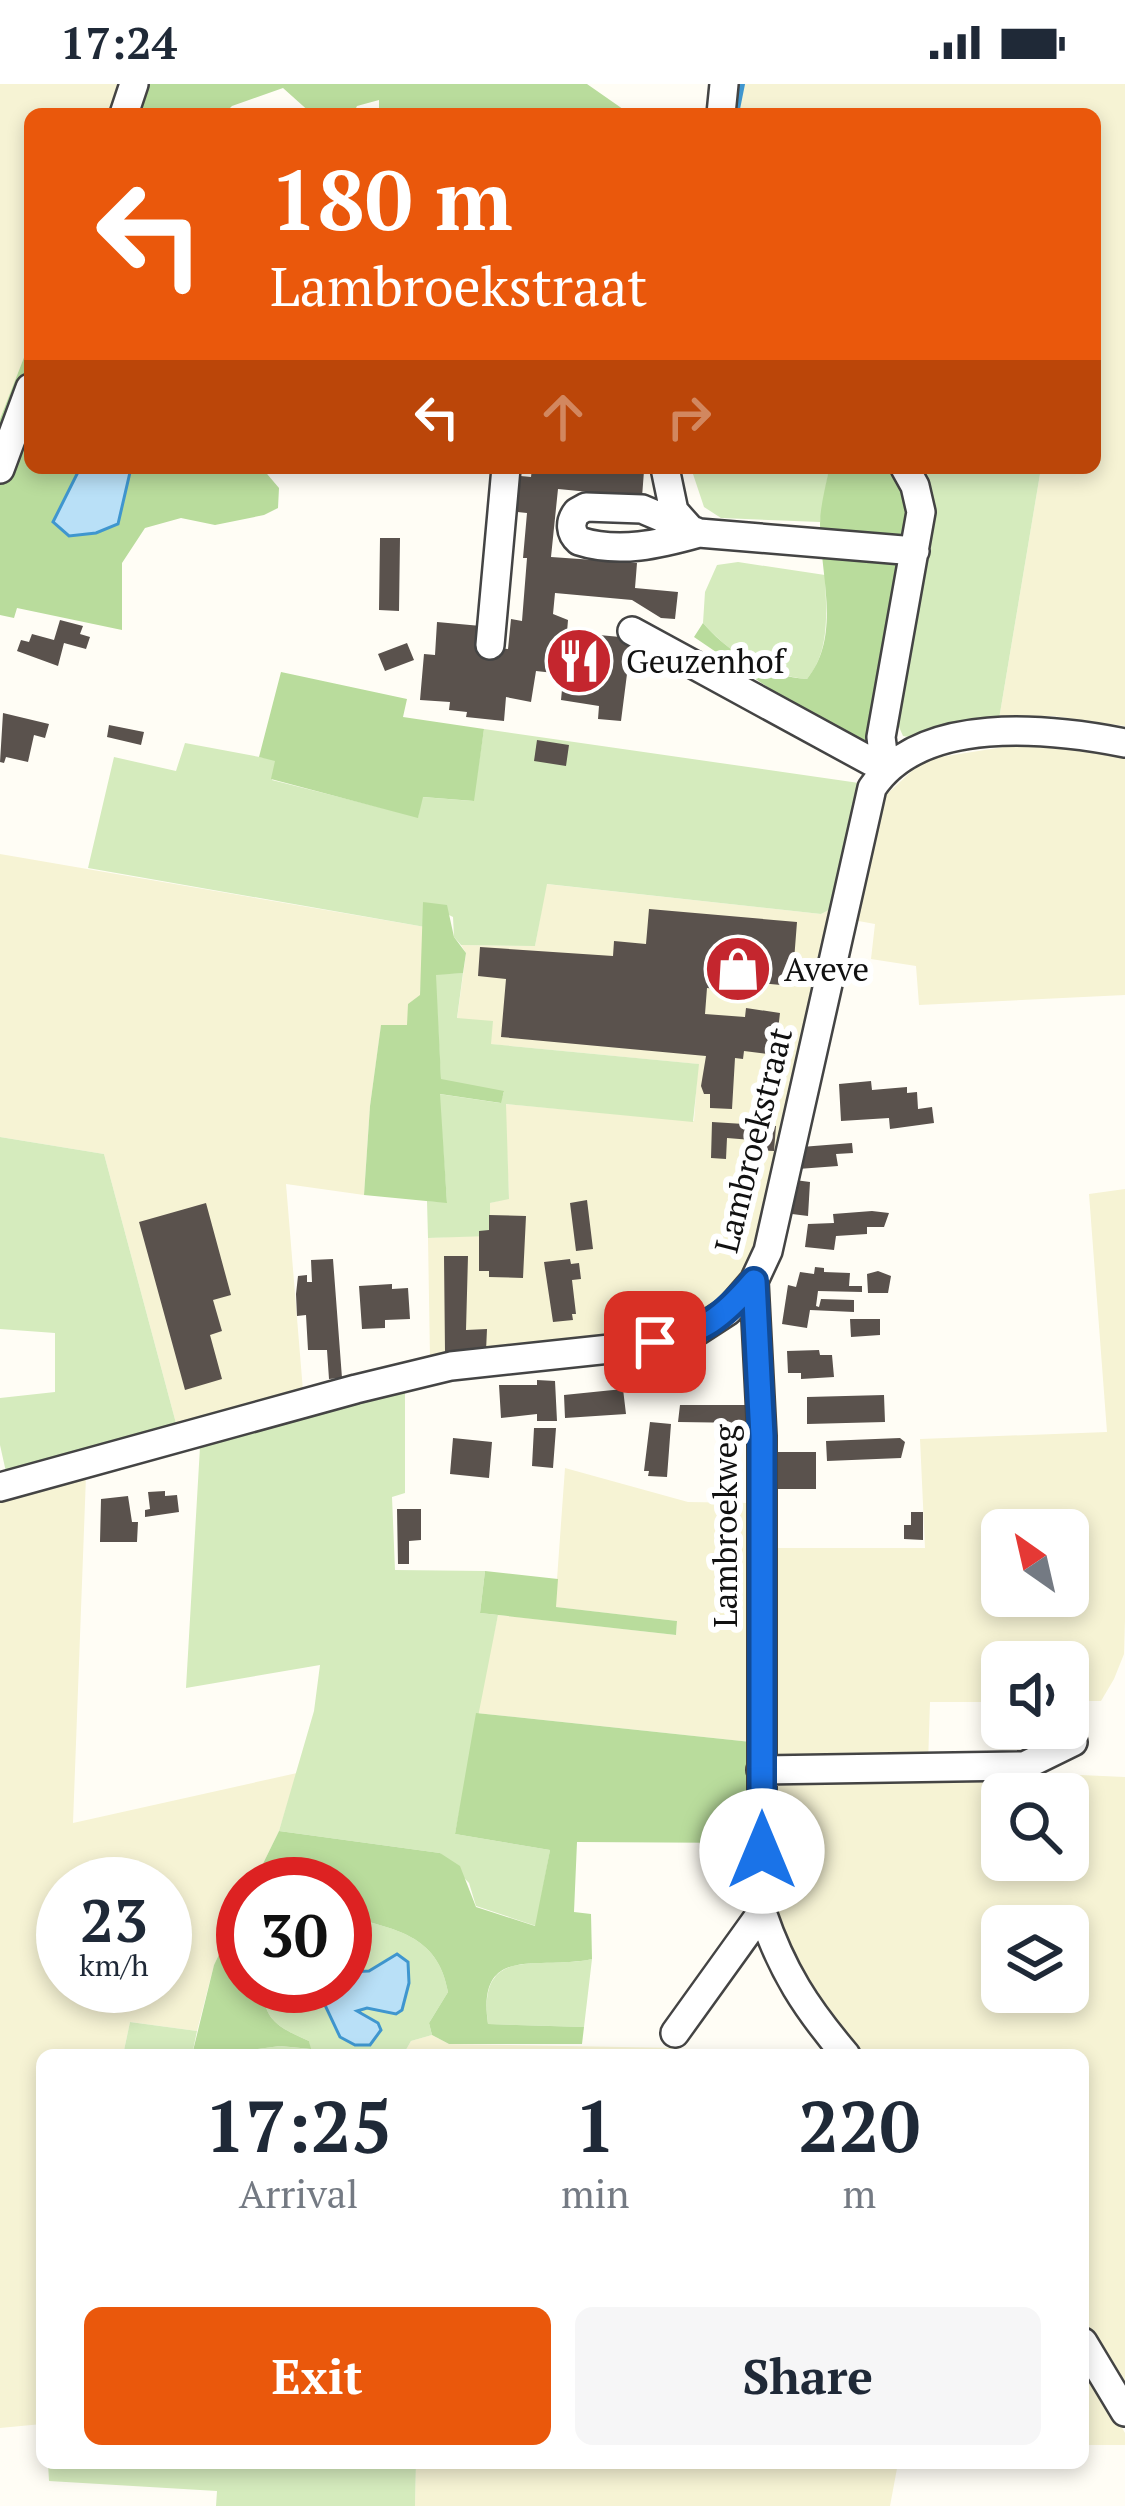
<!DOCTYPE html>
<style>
:root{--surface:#fff;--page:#f6f6f7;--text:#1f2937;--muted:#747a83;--accent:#ea580c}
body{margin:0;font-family:"PT Serif",serif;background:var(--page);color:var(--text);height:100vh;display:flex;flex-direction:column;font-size:45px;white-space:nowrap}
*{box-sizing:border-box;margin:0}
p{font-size:39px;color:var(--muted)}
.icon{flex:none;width:66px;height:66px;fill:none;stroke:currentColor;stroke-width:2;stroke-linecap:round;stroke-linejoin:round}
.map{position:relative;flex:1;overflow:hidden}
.details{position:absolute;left:36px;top:1965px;width:1053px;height:420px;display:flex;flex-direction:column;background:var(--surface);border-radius:18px;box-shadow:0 6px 18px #0003}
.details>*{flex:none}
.banner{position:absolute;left:24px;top:24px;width:1077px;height:366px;border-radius:18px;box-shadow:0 6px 18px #0003;background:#ea580c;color:#fff;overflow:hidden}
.needle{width:78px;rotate:326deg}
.buttons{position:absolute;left:981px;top:1425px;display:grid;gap:24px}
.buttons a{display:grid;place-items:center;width:108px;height:108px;border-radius:18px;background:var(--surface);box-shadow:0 6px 18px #0003;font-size:60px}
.speed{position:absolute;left:36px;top:1773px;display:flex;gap:24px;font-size:60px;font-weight:700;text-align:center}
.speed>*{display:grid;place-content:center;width:156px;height:156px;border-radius:50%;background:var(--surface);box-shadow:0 6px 18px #0003;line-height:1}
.speed small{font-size:30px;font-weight:400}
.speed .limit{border:18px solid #d22;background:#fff;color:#111}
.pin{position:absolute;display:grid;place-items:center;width:102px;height:102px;color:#fff;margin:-51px;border-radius:24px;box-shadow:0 6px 18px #0006}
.me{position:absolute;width:132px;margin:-66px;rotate:0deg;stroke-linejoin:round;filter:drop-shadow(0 0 9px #0008)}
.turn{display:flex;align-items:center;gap:42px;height:252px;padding:0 48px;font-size:54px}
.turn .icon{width:156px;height:156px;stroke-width:2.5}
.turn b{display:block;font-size:84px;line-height:102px}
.lanes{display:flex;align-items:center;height:114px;padding:0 48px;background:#0003;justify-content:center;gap:60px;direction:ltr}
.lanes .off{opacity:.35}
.eta{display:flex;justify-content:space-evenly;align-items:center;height:204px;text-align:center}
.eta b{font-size:72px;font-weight:600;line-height:84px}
.action{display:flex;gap:24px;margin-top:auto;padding:24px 48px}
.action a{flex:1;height:138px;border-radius:18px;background:var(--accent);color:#fff;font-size:48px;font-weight:600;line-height:138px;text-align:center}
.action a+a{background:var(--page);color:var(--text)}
.status{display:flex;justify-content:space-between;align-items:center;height:84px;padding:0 60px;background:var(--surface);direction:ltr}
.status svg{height:33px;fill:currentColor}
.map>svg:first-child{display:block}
.farmland{fill:#f6f3d4;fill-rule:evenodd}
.green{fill:#d5ebbd}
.forest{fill:#b9dc9c}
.water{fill:#b9e0f7;stroke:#3f96cf;stroke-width:3}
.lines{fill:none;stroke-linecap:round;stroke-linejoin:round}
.stream{stroke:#3f96cf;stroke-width:6}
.building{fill:#5a524d}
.minor-casing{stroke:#444;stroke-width:32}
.minor{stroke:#fff;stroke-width:27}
.route-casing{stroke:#114b97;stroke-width:30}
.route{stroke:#1a73e8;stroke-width:21}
.labels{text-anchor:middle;stroke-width:12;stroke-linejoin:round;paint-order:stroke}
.poi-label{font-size:33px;fill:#111;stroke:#fff;text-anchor:start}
.street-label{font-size:33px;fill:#111;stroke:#fff}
</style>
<div class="status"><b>17:24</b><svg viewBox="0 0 49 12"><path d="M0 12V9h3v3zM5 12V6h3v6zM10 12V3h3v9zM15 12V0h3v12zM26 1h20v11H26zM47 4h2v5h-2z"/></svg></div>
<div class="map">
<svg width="1125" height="2422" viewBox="0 0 1125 2422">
<rect width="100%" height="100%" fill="#fffdf5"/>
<path class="farmland" d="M 0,0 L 121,0 L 111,30 L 30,30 L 30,258 L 0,335 Z
M 733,0 L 1125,0 L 1125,642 L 1053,632 L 999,635 L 1041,384 L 1095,384 L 1095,30 L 728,30 Z
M 1058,661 L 1125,672 L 1125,911 L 919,921 L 916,882 L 871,875 L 875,840 L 853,836 L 877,730 L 887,710 L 915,684 L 934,674 L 1010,662 Z
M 0,770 L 425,843 L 420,912 L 408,941 L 381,942 L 370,1022 L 364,1111 L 286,1100 L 303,1307 L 177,1343 L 104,1070 L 0,1053 Z
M 546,800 L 821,830 L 833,824 L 768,1118 L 747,1186 L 729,1211 L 682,1244 L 430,1274 L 428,1154 L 490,1151 L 490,1119 L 509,1114 L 505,1020 L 694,1037 L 698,980 L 490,960 L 457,935 L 466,869 L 461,861 L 535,862 Z
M 1125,1105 L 1125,1536 L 1124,1570 L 1114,1595 L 1101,1617 L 1068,1617 L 1068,1578 L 1002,1578 L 1002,1618 L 930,1618 L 928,1680 L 785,1678 L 771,1662 L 771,1464 L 925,1464 L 920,1355 L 1107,1348 L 1089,1110 ZM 1002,1446 L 1068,1446 L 1068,1512 L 1002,1512 Z
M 565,1384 L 688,1418 L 751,1419 L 751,1658 L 476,1629 L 498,1531 L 676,1551 L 677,1537 L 555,1523 Z
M 86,1392 L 73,1739 L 297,1689 L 279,1747 L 253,1800 L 243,1800 L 243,1820 L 214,1881 L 197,1947 L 130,1938 L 123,1971 L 42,1971 L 42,2340 L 0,2344 L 0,1415 ZM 63,1800 L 165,1800 L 165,1902 L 63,1902 Z
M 1036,1689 L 1125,1693 L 1125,2307 L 1083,2236 L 1083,1971 L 866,1971 L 819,1917 L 784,1855 L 778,1831 L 778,1699 ZM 1002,1710 L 1068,1710 L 1068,1776 L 1002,1776 ZM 1002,1842 L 1068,1842 L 1068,1908 L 1002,1908 Z
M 432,1951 L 449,1960 L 679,1964 L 678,1971 L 403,1971 L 411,1957 Z
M 1083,2278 L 1125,2349 L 1125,2361 L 1083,2361 Z
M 416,2379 L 898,2379 L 890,2422 L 415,2422 Z"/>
<path class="green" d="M 691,384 L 829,384 L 820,438 L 721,434 L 704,423 Z
M 918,384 L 1041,384 L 999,635 L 914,654 L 903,652 L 896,636 Z
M 738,478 L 825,491 C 826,527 831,566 807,595 C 767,592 729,569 703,539 L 705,508 L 717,481 Z
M 484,645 L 859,699 L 833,824 L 821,830 L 547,800 L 535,862 L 461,861 L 454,853 L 453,833 L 423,818 L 425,843 L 88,784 L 114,673 L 176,687 L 185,659 L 276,676 L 272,696 L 418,733 L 422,713 L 473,717 Z
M 463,889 L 457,934 L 493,937 L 491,960 L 699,980 L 693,1038 L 506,1020 L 509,1115 L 490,1119 L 490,1152 L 428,1154 L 427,1117 L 447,1118 L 439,1010 L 500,1019 L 504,1008 L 441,996 L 435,890 Z
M 0,1053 L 104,1070 L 177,1343 L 6,1388 L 0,1361 L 0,1314 L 55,1308 L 55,1249 L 0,1245 Z
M 405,1307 L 405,1409 L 392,1413 L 395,1486 L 485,1487 L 480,1529 L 498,1531 L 455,1750 L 550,1766 L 536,1842 L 476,1822 L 469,1799 L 440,1769 L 279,1747 L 314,1627 L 320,1581 L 186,1604 L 200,1363 Z
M 345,1832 C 394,1845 438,1850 448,1908 L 429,1939 L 432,1951 L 411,1957 L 403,1971 L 240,1971 L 242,1967 L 280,1962 L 310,1965 L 309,1957 C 282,1945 259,1935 266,1902 L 316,1902 L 340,1953 L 364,1934 L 356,1928 L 367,1924 L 395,1930 L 402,1926 L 409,1899 L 407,1887 L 345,1888 Z
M 592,1875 L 584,1943 L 488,1940 C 477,1858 540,1887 592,1875 Z
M 130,1938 L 197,1947 L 192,1971 L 123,1971 Z
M 48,2379 L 416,2379 L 415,2422 L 216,2422 L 217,2407 L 49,2397 Z"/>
<path class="forest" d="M 121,0 L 587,0 L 630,30 L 379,30 L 379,16 L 357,22 L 353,30 L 312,30 L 283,4 L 232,22 L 224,30 L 111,30 Z
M 30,258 L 30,384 L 262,384 L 279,404 L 278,424 L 264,431 L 215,441 L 181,434 L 145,444 L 122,479 L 122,546 L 17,524 L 14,534 L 0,531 L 0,335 Z
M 829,384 L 897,384 L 910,421 L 866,663 L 826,643 L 694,553 L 703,539 C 729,569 767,593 807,595 C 842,552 820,490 820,440 C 820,422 826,402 829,384 Z
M 281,588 L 407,615 L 403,633 L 484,645 L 474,717 L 423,713 L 418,734 L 271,695 L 275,677 L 259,673 Z
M 423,818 L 447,821 L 454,853 L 466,869 L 463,889 L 436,891 L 441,995 L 504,1007 L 501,1019 L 440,1010 L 447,1119 L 364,1111 L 370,1022 L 381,941 L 407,941 L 408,920 L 420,911 Z
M 485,1487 L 558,1495 L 556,1523 L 677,1537 L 676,1551 L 480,1529 Z
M 476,1629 L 751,1658 L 752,1759 L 577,1758 L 574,1828 L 591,1830 L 592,1875 C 540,1887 476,1858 488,1940 L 584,1943 L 582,1960 L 449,1960 L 432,1951 L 429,1939 L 448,1908 C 438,1850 394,1845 345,1832 L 345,1800 L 253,1800 L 279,1747 L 440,1769 L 460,1782 L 476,1823 L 535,1842 L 550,1766 L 455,1750 Z
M 243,1820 L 243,1902 L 266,1902 C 259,1935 282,1945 309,1957 L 311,1965 L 280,1962 L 243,1967 L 240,1971 L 192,1971 L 214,1881 Z"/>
<path class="water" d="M 80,384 L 131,384 L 118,440 L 96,449 L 69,452 L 53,438 Z
M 397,1870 L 408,1878 L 409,1899 L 402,1926 L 396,1930 L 367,1924 L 357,1927 L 378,1939 L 381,1946 L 370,1961 L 355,1961 L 340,1953 L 316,1902 L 345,1902 L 345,1888 L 369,1887 Z"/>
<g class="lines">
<path class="stream" d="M 736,30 L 742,0"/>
</g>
<path class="building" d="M 532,384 L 644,387 L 642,413 L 558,405 L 551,473 L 637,479 L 635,504 L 678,508 L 675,535 L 661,534 L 632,516 L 555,509 L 553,530 L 568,536 L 567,548 L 631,554 L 630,565 L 641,566 L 638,591 L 627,590 L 621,637 L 598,635 L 599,622 L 561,616 L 563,595 L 554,594 L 554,589 L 536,587 L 531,618 L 506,613 L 504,637 L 466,633 L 467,628 L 449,626 L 450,618 L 420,616 L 424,570 L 435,571 L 437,538 L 481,542 L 479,562 L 508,565 L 511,535 L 522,537 L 527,474 L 523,474 L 527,429 L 508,427 L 510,391 L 531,393 Z
M 380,454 L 400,454 L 399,527 L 379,526 Z
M 60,536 L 83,542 L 80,550 L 90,553 L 86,565 L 64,559 L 58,582 L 17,567 L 21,556 L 29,558 L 32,550 L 54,556 Z
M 407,559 L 414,576 L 385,587 L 378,570 Z
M 3,629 L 49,640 L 45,654 L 34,651 L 28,678 L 6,673 L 4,679 L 0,678 Z
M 109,641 L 144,648 L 141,661 L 107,653 Z
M 537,656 L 569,661 L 566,682 L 534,677 Z
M 649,825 L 797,838 L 792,902 L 735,897 L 735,907 L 707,904 L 705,930 L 745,933 L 746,924 L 780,929 L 775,971 L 744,967 L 743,975 L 735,974 L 732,1025 L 710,1024 L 710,1010 L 704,1010 L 701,1002 L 706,972 L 501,953 L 506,895 L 478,892 L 480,863 L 613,872 L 614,857 L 646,860 Z
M 871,997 L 872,1006 L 907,1003 L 907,1009 L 917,1008 L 918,1025 L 932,1023 L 934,1039 L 890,1045 L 889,1034 L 841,1037 L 839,1000 Z
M 712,1038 L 776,1042 L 774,1067 L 751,1066 L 752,1056 L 727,1054 L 726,1075 L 711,1074 Z
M 852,1059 L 853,1069 L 836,1070 L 838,1082 L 798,1085 L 801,1063 Z
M 795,1096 L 810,1098 L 808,1132 L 792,1130 Z
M 587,1116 L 593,1165 L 576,1167 L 570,1119 Z
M 206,1119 L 231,1211 L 213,1216 L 222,1247 L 210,1251 L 222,1295 L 185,1306 L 139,1138 Z
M 872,1127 L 889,1129 L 884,1143 L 867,1143 L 867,1150 L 836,1152 L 834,1166 L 805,1163 L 808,1140 L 834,1139 L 833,1130 Z
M 489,1131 L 526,1132 L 523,1194 L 489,1193 L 489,1187 L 479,1187 L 479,1147 L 489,1146 Z
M 444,1172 L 468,1172 L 466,1246 L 487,1245 L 486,1267 L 445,1267 Z
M 333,1175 L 342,1294 L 329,1295 L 327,1266 L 308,1266 L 306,1231 L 297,1232 L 296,1210 L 298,1192 L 307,1191 L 307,1198 L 312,1198 L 311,1176 Z
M 570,1175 L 571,1180 L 579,1179 L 581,1195 L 572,1196 L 576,1230 L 572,1230 L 573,1236 L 553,1238 L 544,1178 Z
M 815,1183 L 824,1184 L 824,1188 L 850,1189 L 849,1202 L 862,1202 L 862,1208 L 818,1207 L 816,1222 L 819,1223 L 821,1215 L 854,1216 L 854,1228 L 810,1226 L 807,1244 L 782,1240 L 788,1201 L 796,1203 L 800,1188 L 814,1190 Z
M 878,1187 L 891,1192 L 888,1209 L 868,1209 L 867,1190 Z
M 392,1200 L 392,1205 L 408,1204 L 410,1235 L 385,1236 L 385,1244 L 362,1245 L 359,1202 Z
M 850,1235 L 880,1235 L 880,1251 L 851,1253 Z
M 819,1266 L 820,1271 L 832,1271 L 834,1293 L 801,1295 L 801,1289 L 788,1289 L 787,1267 Z
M 537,1296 L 555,1297 L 557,1337 L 537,1337 L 537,1330 L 501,1334 L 499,1301 L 537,1301 Z
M 623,1305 L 626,1330 L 565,1334 L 564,1311 Z
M 884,1311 L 885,1338 L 807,1340 L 807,1313 Z
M 680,1321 L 748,1321 L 748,1339 L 678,1338 Z
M 650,1338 L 671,1340 L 667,1393 L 648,1392 L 649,1387 L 644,1387 Z
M 534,1344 L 556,1344 L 553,1384 L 532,1382 Z
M 453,1354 L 492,1358 L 489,1394 L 450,1390 Z
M 900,1354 L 905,1358 L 901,1374 L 827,1377 L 826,1357 Z
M 776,1368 L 816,1368 L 816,1405 L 776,1405 Z
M 165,1407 L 165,1412 L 177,1411 L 179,1428 L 145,1433 L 145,1426 L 150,1425 L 148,1408 Z
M 128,1412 L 132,1438 L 138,1438 L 137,1458 L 100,1458 L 101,1415 Z
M 397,1425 L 421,1425 L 421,1456 L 409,1457 L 409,1480 L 398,1480 Z
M 911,1428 L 923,1428 L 923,1456 L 904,1455 L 904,1441 L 911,1441 Z"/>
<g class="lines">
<defs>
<path id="minor" d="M 124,30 L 134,0
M 721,30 L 724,0
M 665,384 L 674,427 L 690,445
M 0,385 L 30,304
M 699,449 C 660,460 619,470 579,457 C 570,449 569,438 577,428 L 586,423 L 642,425 L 699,449 L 915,467
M 632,547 L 885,685
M 490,561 L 506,384
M 885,685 L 881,653 L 921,428 L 915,402 L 905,384
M 754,1197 L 762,1352 L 762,1828 C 782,1887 806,1924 846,1971
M 0,1403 L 356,1305 L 451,1282 L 619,1264 L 691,1251 L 728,1227 L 754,1197 L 768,1167 L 872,704 C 921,630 1049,644 1125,659
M 761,1686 L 1024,1682 L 1073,1658
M 675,1949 L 762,1828
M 1083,2258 L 1125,2328"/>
</defs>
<use href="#minor" class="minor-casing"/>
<use href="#minor" class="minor"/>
</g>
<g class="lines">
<defs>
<path id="route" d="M 655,1258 C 703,1249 723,1233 754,1197 L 762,1352 L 762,1767"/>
</defs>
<use href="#route" class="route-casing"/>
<use href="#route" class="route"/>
</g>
<defs>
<symbol id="restaurant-disc" viewBox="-11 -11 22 22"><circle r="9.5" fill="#c4262e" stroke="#fff"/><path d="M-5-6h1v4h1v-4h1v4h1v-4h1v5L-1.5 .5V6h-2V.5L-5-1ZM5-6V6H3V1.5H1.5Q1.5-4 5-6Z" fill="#fff"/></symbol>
<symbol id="shop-disc" viewBox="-11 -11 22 22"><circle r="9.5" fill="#c4262e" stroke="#fff"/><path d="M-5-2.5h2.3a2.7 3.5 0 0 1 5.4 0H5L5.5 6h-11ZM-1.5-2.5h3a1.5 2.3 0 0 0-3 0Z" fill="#fff"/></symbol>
</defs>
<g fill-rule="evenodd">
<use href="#restaurant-disc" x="541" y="539" width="76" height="76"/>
<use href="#shop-disc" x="700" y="847" width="76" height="76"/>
</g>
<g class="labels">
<g class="poi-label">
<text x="626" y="589">Geuzenhof</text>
<text x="784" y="897">Aveve</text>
</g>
<g class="street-label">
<text transform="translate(753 1056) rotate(-76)" y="12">Lambroekstraat</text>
<text transform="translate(725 1442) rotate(-90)" y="12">Lambroekweg</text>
</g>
</g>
</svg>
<div class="buttons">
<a><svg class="needle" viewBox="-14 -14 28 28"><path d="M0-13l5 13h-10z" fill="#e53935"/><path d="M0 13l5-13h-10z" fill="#747a83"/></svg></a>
<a><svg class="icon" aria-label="sound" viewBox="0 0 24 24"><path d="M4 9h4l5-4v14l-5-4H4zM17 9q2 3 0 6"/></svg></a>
<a><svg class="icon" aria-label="search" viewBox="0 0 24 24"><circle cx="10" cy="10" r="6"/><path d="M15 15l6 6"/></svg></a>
<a><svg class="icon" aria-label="layers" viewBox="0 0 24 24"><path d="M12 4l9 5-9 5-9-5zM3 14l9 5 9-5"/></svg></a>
</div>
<div class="speed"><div>23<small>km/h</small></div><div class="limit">30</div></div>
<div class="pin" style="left:655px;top:1258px;background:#d93025"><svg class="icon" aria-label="arrive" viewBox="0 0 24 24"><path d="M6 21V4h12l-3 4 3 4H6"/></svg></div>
<svg class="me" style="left:762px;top:1767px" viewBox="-20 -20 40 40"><circle r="19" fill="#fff"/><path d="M0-13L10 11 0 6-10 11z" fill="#1a73e8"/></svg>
<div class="banner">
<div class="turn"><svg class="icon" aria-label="left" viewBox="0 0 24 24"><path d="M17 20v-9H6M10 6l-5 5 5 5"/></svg><div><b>180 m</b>Lambroekstraat</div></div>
<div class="lanes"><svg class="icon" aria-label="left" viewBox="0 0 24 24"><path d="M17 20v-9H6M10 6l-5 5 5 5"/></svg><svg class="icon off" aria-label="ahead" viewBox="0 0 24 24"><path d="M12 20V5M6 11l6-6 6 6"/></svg><svg class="icon off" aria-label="right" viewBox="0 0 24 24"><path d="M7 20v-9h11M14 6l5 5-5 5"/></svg></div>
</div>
<section class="details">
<div class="eta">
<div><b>17:25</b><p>Arrival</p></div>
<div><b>1</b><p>min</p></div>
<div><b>220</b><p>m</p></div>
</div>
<div class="action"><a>Exit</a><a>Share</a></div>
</section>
</div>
